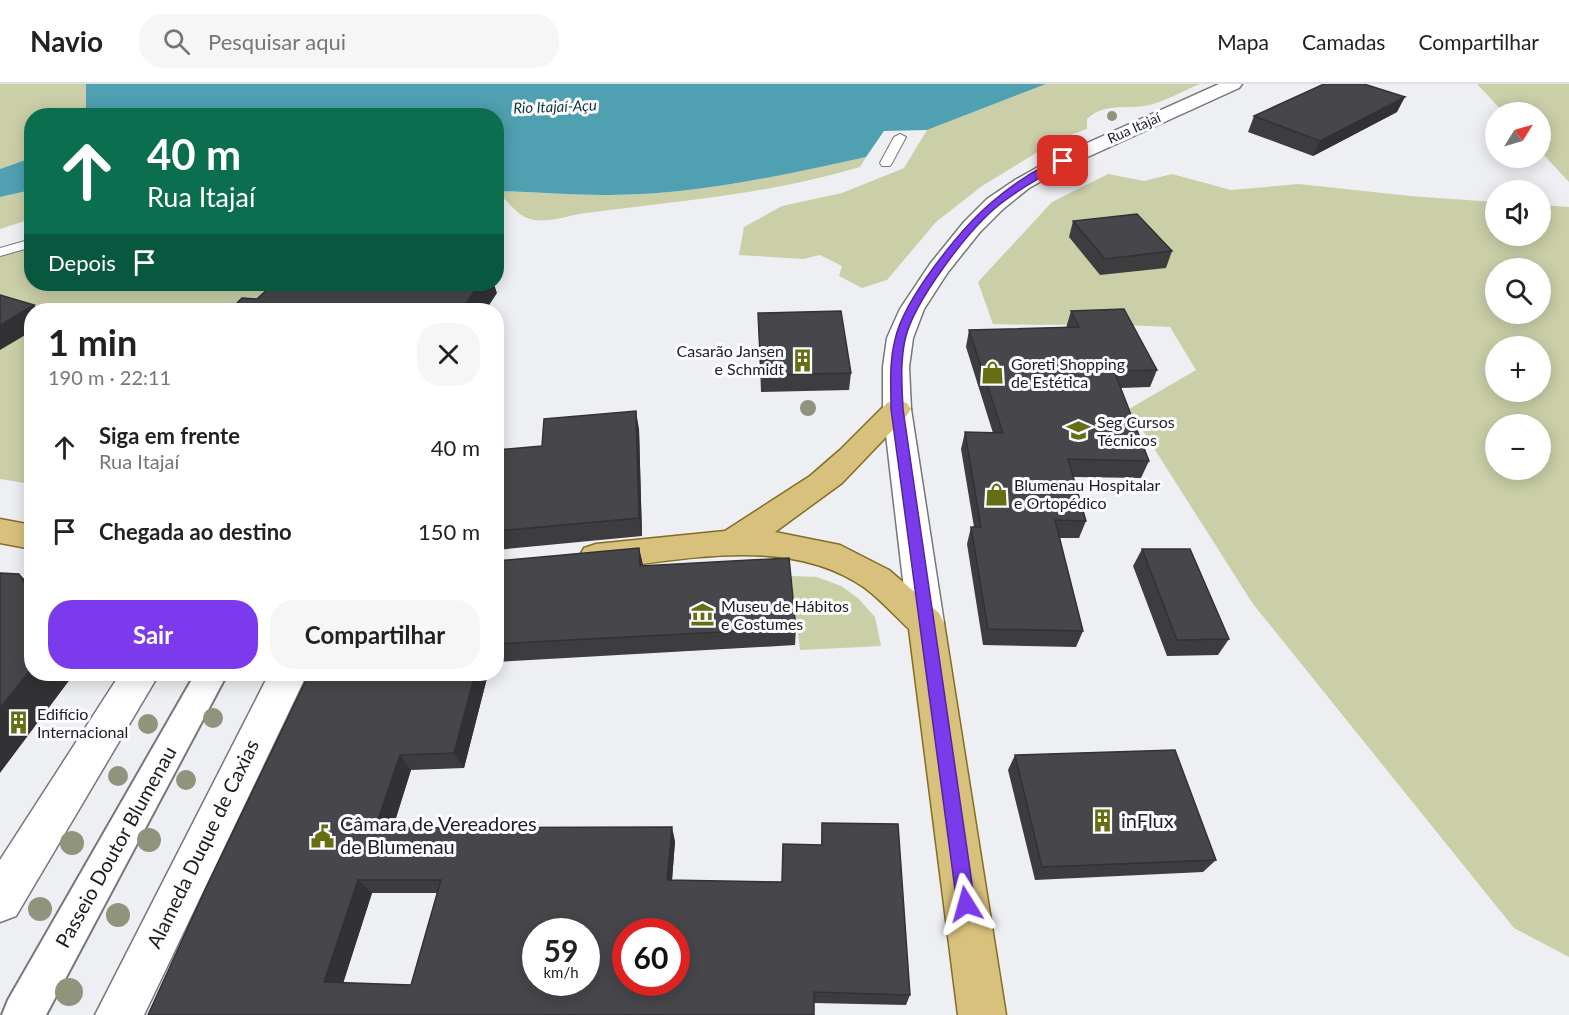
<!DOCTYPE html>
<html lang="pt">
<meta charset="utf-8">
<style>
:root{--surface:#fff;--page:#f6f6f6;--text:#222;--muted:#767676;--line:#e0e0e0;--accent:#7c3aed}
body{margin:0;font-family:Lato,sans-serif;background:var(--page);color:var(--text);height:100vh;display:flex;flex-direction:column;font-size:22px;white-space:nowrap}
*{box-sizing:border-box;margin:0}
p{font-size:20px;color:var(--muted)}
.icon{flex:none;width:33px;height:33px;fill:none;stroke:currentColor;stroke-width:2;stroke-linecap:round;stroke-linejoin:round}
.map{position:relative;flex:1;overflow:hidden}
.side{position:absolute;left:24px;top:219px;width:480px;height:378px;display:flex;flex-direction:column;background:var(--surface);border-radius:24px;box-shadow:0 3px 15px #0003}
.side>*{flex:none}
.top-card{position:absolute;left:24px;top:24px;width:480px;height:183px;border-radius:24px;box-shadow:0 3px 15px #0003;background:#0b6e4f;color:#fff;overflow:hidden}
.needle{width:39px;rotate:53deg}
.buttons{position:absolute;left:1485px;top:18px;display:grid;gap:12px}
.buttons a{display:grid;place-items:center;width:66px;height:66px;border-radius:50%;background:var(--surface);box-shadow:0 3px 15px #0003;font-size:30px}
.speed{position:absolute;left:522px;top:834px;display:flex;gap:12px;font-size:30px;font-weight:700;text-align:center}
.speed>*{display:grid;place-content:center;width:78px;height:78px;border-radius:50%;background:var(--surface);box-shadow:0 3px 15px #0003;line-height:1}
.speed small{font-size:15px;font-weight:400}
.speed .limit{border:9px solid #d22;background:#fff;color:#111}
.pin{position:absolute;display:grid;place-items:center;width:51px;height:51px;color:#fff;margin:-26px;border-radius:12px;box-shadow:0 3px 9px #0006}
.me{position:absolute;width:66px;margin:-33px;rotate:352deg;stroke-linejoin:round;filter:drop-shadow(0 0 4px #0008)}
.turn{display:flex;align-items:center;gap:21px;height:126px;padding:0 24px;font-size:27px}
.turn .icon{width:78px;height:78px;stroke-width:2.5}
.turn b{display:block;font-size:42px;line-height:51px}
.then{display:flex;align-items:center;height:57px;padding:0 24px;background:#0003;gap:12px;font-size:22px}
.round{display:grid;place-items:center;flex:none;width:63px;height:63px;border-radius:24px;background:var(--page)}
.overview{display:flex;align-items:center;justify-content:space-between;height:102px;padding:0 24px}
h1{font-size:36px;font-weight:700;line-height:45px}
.action{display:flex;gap:12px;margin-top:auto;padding:12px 24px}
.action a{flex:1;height:69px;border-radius:24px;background:var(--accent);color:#fff;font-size:24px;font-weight:700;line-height:69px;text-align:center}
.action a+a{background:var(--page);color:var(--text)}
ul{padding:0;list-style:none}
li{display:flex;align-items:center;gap:18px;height:84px;padding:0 24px}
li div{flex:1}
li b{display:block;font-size:22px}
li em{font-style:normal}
header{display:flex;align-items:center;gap:36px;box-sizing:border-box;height:84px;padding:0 30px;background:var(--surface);border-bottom:2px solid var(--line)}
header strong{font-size:28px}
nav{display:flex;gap:33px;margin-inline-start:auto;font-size:21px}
.search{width:420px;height:54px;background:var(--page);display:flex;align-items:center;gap:15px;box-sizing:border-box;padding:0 21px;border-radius:24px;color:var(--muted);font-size:22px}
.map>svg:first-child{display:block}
.green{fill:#cacfa8;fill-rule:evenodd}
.water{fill:#4fa0b0}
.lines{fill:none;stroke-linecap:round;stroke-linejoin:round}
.service-casing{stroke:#76777b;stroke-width:2}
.pedestrian-casing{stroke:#76777b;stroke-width:4}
.secondary-casing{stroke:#76777b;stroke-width:3}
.primary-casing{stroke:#856c22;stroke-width:3}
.service{fill:#fff;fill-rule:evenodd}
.pedestrian{fill:#fff;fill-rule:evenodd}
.secondary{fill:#fff;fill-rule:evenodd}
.primary{fill:#d7c17c;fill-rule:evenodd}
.tree{fill:#91947c}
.wall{fill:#3d3d40;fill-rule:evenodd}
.shaded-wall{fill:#323234}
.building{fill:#47474b;stroke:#323234;stroke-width:1.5;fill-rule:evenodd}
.route{fill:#7c3aed;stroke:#51269a;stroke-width:1.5}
.labels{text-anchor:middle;stroke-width:6;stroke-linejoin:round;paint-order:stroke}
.far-street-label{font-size:14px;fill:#1d1d1f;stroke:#fcfdff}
.far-water-label{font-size:15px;font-style:italic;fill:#0c343b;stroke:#fcfdff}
.poi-label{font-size:16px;fill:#1d1d1f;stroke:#fcfdff;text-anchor:start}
.near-poi-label{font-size:20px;fill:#1d1d1f;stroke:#fcfdff;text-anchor:start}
.near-street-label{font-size:20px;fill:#1d1d1f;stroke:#fcfdff}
</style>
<header>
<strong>Navio</strong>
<div class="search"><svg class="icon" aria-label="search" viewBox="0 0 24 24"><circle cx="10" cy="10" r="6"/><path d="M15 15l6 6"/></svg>Pesquisar aqui</div>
<nav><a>Mapa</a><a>Camadas</a><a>Compartilhar</a></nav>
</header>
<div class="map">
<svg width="1569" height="931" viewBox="0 0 1569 931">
<rect width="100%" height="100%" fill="#eeeff3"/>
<path class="green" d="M 0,0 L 86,0 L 86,31 L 32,32 L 31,74 L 0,85 Z
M 1046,0 L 1200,0 C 1182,7 1163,19 1144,22 C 1123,25 1104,19 1087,35 L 1087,45 L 1059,55 L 982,102 L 936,138 L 887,196 L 862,204 L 839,192 L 842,182 L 820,171 L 803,175 L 739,171 L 744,143 L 782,122 L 842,109 L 904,84 L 927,46 Z
M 1477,0 L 1569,0 L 1569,98 L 1541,68 L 1540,28 L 1503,28 Z
M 866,73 L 860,83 C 771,110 678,117 586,129 C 568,131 546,141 527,134 C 517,130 505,115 497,107 C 532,108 567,111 602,111 C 690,112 780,92 866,73 Z
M 1108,90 L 1144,97 L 1172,90 L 1231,106 L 1299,100 L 1410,112 L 1495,118 L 1496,152 L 1540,152 L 1541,121 L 1569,123 L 1569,873 L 1514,844 L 1253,520 L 1129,325 L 1196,286 L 1170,243 C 1111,240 1053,242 993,240 L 978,198 L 1052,118 ZM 1496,184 L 1540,184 L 1540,230 L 1496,230 ZM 1496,262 L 1540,262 L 1540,308 L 1496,308 ZM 1496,340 L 1540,340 L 1540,386 L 1496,386 Z
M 31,106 L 31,135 L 0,145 L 0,113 Z
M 31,161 L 32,200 L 379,200 L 359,226 L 32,226 L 31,400 L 0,395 L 0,170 Z
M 791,492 L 817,493 L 841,502 L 858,514 L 875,533 L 881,562 L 800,566 Z"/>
<path class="water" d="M 86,0 L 1046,0 L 927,46 L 884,47 L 866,73 C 780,92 690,112 602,111 C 567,111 532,108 497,107 L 496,32 L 86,31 Z
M 31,74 L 31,106 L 0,113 L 0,85 Z"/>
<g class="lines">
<defs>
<path id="service" d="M 900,50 L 906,53 L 892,79 L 890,82 L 882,82 L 880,79 L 894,53 Z
M 32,155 L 32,163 L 0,172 L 0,164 Z"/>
<path id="pedestrian" d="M 195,590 L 223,590 L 225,594 L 46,931 L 2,931 L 8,916 Z"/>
<path id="secondary" d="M 1219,0 L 1242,0 L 1239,4 L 1070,81 L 1029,104 L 1003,125 L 980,148 L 948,188 L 924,225 L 913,254 L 909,283 L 911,325 L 944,539 L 939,549 L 926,553 L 913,549 L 908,539 L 883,325 L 883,283 L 887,254 L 900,225 L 930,180 L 964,138 L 987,115 L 1015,96 L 1056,73 Z
M 120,590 L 159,590 L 16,832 L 0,838 L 0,776 Z
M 269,590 L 307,590 L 144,931 L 95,931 Z"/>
<path id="primary" d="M 897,316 L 907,319 L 911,325 L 907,331 L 842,399 L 775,448 L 840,461 L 889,486 L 939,529 L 944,539 L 1006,931 L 958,931 L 909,545 C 895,532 881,516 865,504 C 788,450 683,476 596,486 L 584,482 L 579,473 L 584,464 L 596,460 L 725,447 L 810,392 L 840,366 L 887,319 Z
M 0,435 L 32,441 L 32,465 L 0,459 Z"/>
</defs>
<use href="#service" class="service-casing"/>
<use href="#pedestrian" class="pedestrian-casing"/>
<use href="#secondary" class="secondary-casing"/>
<use href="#primary" class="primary-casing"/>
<use href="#service" class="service"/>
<use href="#pedestrian" class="pedestrian"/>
<use href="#secondary" class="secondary"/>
<use href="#primary" class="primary"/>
</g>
<g class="tree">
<circle cx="1112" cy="32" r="5"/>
<circle cx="808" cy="324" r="8"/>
<circle cx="213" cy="634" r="10"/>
<circle cx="148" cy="640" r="10"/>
<circle cx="118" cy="692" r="10"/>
<circle cx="186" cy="696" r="10"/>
<circle cx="149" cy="756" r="12"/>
<circle cx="72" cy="759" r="12"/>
<circle cx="40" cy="825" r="12"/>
<circle cx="118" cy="831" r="12"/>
<circle cx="69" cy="908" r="14"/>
</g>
<path class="wall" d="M 1397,28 L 1313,72 L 1248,48 L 1254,32 Z
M 1073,137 L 1172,167 L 1166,184 L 1100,191 L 1069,153 Z
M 1071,227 L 1157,286 L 1150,303 L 1121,304 L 1149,377 L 1141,394 L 1073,393 L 1086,437 L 1079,454 L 1059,454 L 1083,547 L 1076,563 L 983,561 L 967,460 L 971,443 L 974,443 L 961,365 L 965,348 L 993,349 L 966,263 L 969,246 L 1066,244 Z
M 758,229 L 851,289 L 849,306 L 761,308 Z
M 639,345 L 642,452 L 496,466 L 496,366 L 542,362 Z
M 639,464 L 643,481 L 796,544 L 795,561 L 496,578 L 496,477 Z
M 1142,465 L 1229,555 L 1218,571 L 1167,572 L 1133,482 Z
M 309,590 L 488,590 L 464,684 L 411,686 L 393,744 L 675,757 L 672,796 L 782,798 L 821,761 L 822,739 L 910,911 L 906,921 L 814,919 L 148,931 ZM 372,809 L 437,809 L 411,901 L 343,899 Z
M 1015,671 L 1216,776 L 1203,788 L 1035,796 L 1008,686 Z"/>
<path class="shaded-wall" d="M 1405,13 L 1397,28 L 1313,72 L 1320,57 Z
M 479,200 L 494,200 L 497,209 L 486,226 L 462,226 Z
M 34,221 L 39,226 L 32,226 L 32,247 L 0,266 L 0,241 Z
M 636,327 L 639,345 L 642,452 L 639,434 Z
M 639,464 L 643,482 L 640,482 Z
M 19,490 L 32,502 L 32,511 Z
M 32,584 L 32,590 L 74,590 L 0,689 L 0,624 Z
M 475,590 L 488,590 L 464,684 L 454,669 Z
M 400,671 L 411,686 L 388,758 L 375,744 Z
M 672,743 L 675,757 L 671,809 L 667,796 Z
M 358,796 L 372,809 L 340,909 L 324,898 Z"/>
<path class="building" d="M 1324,0 L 1364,0 L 1405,13 L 1320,57 L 1254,32 Z
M 1137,130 L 1172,167 L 1105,175 L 1073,137 Z
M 273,200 L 372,200 L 371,202 L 387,202 L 390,200 L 479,200 L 462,226 L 230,226 L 242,214 L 257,215 Z
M 0,211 L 34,221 L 0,241 Z
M 1124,225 L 1157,286 L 1114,287 L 1149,377 L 1068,375 L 1086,437 L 1055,436 L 1083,547 L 988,545 L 971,443 L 981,443 L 965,348 L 1003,349 L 969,246 L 1079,243 L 1071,227 Z
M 841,227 L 851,289 L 761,291 L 758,229 Z
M 636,327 L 639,434 L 496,447 L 496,366 L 542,362 L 544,335 Z
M 639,464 L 640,482 L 789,474 L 796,544 L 496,560 L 496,477 Z
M 1142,465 L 1190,465 L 1229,555 L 1177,556 Z
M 0,489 L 19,490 L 32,511 L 32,584 L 0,624 Z
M 309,590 L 475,590 L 454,669 L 400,671 L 375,744 L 672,743 L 667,796 L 782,798 L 783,760 L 822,761 L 822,739 L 898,740 L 910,911 L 814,908 L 814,931 L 148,931 L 205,806 ZM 358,796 L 441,796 L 411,901 L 324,898 ZM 536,848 L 586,848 L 586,898 L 536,898 ZM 626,848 L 676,848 L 676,898 L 626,898 Z
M 1175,666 L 1216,776 L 1042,783 L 1015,671 Z"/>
<path class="route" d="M 1063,74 L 1066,75 L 1066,79 C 1043,92 1020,104 999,121 C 969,145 913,218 905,256 C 900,279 902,302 903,325 L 975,820 L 973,827 L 966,829 L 959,827 L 957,820 L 891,325 C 891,302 889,279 895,256 C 903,216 961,144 992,118 C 1012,101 1038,83 1063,74 Z"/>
<defs>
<symbol id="building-bare" viewBox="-9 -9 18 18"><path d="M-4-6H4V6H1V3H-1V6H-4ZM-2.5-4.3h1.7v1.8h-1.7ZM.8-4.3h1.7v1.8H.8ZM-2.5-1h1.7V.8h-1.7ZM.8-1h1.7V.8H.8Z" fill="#666d12" stroke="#fcfdff" stroke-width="2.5" paint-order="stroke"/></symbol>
<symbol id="shop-bare" viewBox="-9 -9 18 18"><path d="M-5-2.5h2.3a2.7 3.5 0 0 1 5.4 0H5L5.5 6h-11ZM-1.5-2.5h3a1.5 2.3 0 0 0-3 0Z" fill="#666d12" stroke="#fcfdff" stroke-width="2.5" paint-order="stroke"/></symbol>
<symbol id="university-bare" viewBox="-9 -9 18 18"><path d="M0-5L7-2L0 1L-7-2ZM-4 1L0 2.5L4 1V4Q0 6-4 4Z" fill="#666d12" stroke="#fcfdff" stroke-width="2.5" paint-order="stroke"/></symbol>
<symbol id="museum-bare" viewBox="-9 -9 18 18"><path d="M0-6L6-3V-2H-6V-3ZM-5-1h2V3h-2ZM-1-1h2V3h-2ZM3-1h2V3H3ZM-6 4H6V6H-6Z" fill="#666d12" stroke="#fcfdff" stroke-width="2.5" paint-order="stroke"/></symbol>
<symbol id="civic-bare" viewBox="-9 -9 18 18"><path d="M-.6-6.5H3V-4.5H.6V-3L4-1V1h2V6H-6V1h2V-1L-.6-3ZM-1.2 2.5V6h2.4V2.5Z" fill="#666d12" stroke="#fcfdff" stroke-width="2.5" paint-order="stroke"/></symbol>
</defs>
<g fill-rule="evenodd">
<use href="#building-bare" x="786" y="260" width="33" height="33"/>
<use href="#shop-bare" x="976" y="272" width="33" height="33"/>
<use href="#university-bare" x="1062" y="330" width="33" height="33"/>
<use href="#shop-bare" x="980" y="394" width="33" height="33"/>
<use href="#museum-bare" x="686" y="514" width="33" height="33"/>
<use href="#building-bare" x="2" y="622" width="33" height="33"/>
<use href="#building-bare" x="1086" y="720" width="33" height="33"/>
<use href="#civic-bare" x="306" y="736" width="33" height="33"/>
</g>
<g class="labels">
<g class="far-street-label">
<text transform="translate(1134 44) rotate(-24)" y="5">Rua Itajaí</text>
</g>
<g class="far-water-label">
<text transform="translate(555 23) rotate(-2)" y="5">Rio Itajaí-Açu</text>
</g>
<g class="poi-label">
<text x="784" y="273" text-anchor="end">Casarão Jansen<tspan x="784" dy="18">e Schmidt</tspan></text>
<text x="1011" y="286">Goreti Shopping<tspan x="1011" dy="18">de Estética</tspan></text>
<text x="1097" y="344">Seg Cursos<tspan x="1097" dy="18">Técnicos</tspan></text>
<text x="1014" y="407">Blumenau Hospitalar<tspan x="1014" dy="18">e Ortopédico</tspan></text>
<text x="721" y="528">Museu de Hábitos<tspan x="721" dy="18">e Costumes</tspan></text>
<text x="37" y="636">Edifício<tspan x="37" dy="18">Internacional</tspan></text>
</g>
<g class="near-poi-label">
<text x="1121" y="744">inFlux</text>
<text x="340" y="747">Câmara de Vereadores<tspan x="340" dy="23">de Blumenau</tspan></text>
</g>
<g class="near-street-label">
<text transform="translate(203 760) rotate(-64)" y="7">Alameda Duque de Caxias</text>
<text transform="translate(116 763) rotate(-61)" y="7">Passeio Doutor Blumenau</text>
</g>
</g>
</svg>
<div class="buttons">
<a><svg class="needle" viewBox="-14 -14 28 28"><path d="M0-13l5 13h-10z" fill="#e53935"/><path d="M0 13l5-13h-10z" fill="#767676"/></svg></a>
<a><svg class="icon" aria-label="sound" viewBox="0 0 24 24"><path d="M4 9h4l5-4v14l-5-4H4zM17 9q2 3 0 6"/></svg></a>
<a><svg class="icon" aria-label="search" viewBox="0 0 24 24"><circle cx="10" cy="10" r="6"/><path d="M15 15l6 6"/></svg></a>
<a>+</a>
<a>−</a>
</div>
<div class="speed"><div>59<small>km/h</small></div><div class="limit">60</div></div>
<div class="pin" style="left:1063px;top:77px;background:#d93025"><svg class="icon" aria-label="arrive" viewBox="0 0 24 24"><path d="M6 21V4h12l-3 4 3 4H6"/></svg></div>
<svg class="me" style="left:966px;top:820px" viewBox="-20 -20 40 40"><path d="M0-17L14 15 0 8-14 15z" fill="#7c3aed" stroke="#fff" stroke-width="4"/></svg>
<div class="top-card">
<div class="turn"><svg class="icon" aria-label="ahead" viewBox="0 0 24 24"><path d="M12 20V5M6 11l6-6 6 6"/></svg><div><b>40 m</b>Rua Itajaí</div></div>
<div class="then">Depois<svg class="icon" aria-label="arrive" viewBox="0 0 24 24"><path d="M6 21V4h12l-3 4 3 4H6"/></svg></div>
</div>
<section class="side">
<div class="overview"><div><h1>1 min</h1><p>190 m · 22:11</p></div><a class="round"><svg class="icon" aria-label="close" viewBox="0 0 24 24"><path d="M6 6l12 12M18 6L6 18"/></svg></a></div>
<ul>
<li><svg class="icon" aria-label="ahead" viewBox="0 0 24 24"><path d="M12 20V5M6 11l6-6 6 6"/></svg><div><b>Siga em frente</b><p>Rua Itajaí</p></div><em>40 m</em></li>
<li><svg class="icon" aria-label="arrive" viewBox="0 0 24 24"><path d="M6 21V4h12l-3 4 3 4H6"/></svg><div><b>Chegada ao destino</b></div><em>150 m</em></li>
</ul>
<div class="action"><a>Sair</a><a>Compartilhar</a></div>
</section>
</div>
